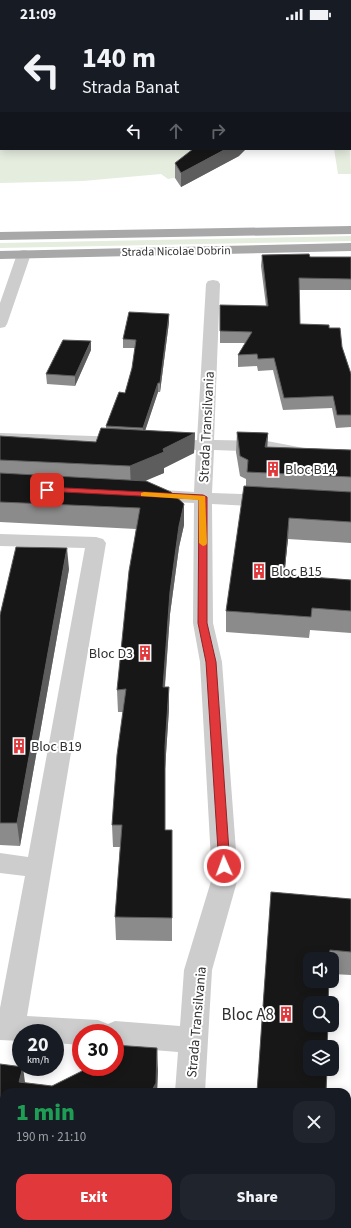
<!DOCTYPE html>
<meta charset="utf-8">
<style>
:root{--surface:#171b24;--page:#20242c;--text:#f1f3f6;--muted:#9ea1a6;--accent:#e1383b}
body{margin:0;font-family:"Source Sans 3",sans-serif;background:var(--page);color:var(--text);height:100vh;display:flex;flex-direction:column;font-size:15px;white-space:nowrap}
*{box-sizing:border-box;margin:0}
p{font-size:13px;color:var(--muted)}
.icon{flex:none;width:22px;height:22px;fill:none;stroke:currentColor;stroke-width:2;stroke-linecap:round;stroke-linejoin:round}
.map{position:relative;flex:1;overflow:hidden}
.sheet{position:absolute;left:0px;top:1060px;width:351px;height:140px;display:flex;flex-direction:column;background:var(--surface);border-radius:12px 12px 0 0;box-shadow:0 2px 10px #0003}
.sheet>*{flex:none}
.top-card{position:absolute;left:0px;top:0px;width:351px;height:122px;box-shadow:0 2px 10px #0003;background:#171b24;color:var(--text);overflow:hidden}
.fabs{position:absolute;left:303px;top:924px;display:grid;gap:8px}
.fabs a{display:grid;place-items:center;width:36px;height:36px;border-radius:8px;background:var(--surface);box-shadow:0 2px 10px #0003;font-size:20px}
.speed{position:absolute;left:12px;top:996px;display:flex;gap:8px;font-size:20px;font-weight:700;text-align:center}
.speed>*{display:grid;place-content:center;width:52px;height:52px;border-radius:50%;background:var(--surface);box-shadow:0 2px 10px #0003;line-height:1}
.speed small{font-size:10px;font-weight:400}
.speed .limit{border:6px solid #d22;background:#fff;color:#111}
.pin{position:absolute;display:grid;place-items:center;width:34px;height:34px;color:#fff;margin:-17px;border-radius:8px;box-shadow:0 2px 6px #0006}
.me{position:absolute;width:44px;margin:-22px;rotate:358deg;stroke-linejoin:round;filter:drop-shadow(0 0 3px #0008)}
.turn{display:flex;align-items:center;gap:14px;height:84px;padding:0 16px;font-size:18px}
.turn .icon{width:52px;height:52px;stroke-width:2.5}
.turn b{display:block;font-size:28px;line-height:34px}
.lanes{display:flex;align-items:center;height:38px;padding:0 16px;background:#0003;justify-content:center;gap:20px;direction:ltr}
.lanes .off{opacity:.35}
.round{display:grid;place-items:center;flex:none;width:42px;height:42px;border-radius:12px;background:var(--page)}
.overview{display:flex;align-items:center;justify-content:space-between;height:68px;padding:0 16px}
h1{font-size:24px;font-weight:800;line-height:30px;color:#1e9e55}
.primary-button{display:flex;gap:8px;margin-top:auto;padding:8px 16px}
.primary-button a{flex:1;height:46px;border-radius:12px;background:var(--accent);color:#fff;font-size:16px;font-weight:800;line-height:46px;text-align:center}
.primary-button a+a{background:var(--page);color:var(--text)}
.status{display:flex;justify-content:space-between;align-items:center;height:28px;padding:0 20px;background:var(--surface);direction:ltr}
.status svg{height:11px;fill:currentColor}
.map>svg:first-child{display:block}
.green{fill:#e5eddf}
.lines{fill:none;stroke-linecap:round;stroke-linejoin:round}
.pedestrian{fill:#cdcdcd;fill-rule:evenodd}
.minor{fill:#cdcdcd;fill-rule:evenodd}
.primary{fill:#a8a8a8;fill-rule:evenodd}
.wall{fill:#8b8b8b}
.shaded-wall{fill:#5d5d5d}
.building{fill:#171717;stroke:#5d5d5d}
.route{fill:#e1383b;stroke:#922426}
.slow{fill:#f59e0b}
.labels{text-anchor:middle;stroke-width:4;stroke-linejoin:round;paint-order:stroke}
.far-street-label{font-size:12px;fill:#303030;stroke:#fff}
.street-label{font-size:14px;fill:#303030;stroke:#fff}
.poi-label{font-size:14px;fill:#303030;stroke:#fff;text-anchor:start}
.near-poi-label{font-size:17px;fill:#303030;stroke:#fff;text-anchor:end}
</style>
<div class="status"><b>21:09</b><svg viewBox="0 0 49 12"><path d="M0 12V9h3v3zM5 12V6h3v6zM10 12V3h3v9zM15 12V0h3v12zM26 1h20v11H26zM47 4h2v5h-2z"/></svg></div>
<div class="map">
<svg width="351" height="1200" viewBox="0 0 351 1200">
<rect width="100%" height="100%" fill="#fff"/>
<path class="green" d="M 96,0 L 272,0 L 273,1 L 96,1 Z
M 0,56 L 1,121 L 246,121 L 192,147 L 168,151 L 161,146 L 83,153 L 0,155 Z
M 350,109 L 351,146 L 338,146 L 334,121 L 350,121 Z
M 351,208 L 351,213 L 0,220 L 0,215 Z"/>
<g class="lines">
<path class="pedestrian" d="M 343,0 L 351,0 L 351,3 L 350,1 Z"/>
<path class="minor" d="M 24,222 L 29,223 L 31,226 L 7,296 L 5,299 L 0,300 L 0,275 L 17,226 L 19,223 Z
M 213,252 L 218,253 L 220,256 L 214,412 L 267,413 L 351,429 L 351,439 L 267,424 L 214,422 L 212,465 L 270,467 L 277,469 L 279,473 L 277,477 L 270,479 L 212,476 L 213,595 L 222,634 L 238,850 L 212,942 L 205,1064 L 175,1064 L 178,1024 L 115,1019 L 115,1005 L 81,1005 L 81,1017 L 55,1015 L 55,1005 L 21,1005 L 21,1013 L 0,1012 L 0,980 L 25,848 L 0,845 L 0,825 L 28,829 L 85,520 L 0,518 L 0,506 L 96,509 L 103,511 L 106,515 L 27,988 L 98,992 L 108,996 L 115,993 L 180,998 L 184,942 L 212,850 L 200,634 L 193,595 L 194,475 L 148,473 L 142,471 L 139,467 L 142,463 L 148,461 L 194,464 L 196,422 L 185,421 L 182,417 L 185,413 L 197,412 L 206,256 L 208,253 Z
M 0,405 L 124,409 L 130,410 L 133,414 L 130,418 L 124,419 L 0,415 Z
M 168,1196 L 200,1196 L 200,1200 L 168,1200 Z"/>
<path class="primary" d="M 351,198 L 351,206 L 0,212 L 0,204 Z
M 351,215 L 351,223 L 0,231 L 0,223 Z"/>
</g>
<path class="wall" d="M 239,128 L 181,159 L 175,150 L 175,135 Z
M 262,227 L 310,229 L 351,229 L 351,262 L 299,262 L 300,296 L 329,300 L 342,319 L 351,346 L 351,399 L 336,400 L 332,380 L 283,382 L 273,342 L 258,343 L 257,338 L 238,339 L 238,327 L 245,315 L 220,315 L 220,277 L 266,278 L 261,238 Z
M 169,294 L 160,364 L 158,364 L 145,403 L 195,405 L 194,425 L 164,440 L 164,445 L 145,452 L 184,476 L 184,497 L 179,519 L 170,586 L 165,659 L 169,681 L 165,741 L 165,802 L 172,802 L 172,913 L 116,912 L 115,889 L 120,819 L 113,819 L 112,797 L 123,684 L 118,684 L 117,662 L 136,501 L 0,494 L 0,408 L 96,414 L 106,400 L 106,398 L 125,365 L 132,340 L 135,320 L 123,320 L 123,311 Z
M 91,322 L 75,358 L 47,356 L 46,346 Z
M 237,404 L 268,405 L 267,419 L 351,422 L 351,515 L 288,511 L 284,547 L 351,552 L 351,605 L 310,602 L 309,610 L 226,604 L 226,583 L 246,458 L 246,451 L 240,448 L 236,424 Z
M 69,541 L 20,818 L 0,817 L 0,587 Z
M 271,864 L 351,871 L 351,947 L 332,946 L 332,931 L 310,931 L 310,953 L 329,953 L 328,975 L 310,975 L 310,997 L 328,997 L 327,1019 L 310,1019 L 310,1041 L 327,1041 L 326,1064 L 257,1064 Z
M 0,1036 L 25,1055 L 52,1058 L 158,1042 L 157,1064 L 4,1064 L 4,1134 L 4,1133 L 0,1133 Z
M 347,1073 L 351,1074 L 351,1177 L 347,1177 Z"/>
<path class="shaded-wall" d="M 226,121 L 246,121 L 239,128 L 181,159 L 181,145 Z
M 169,286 L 169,294 L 160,364 L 160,355 Z
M 91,313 L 91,322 L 75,358 L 75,348 Z
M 158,355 L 158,364 L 143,409 L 143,400 Z
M 195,405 L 194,425 L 164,440 L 164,445 L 131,459 L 130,438 L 163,421 Z
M 268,405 L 267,425 L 265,419 Z
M 184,476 L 184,497 L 179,519 L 170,586 L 163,681 L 163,659 L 170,564 L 179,498 Z
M 289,490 L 288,511 L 282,568 L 284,547 Z
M 67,520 L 69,541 L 20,818 L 17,795 Z
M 169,659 L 169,681 L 165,741 L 165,718 Z
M 157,1020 L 158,1042 L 157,1064 L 151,1064 Z
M 23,1039 L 26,1062 L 19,1054 Z"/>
<path class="building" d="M 193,121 L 226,121 L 181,145 L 175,135 Z
M 309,226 L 310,229 L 351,229 L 351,251 L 299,250 L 300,296 L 329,297 L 329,300 L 340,300 L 342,319 L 351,346 L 351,387 L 337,387 L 333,368 L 284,370 L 274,330 L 258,331 L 257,326 L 238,327 L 252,304 L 220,303 L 220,277 L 268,278 L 262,227 Z
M 129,284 L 169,286 L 160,355 L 158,355 L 143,400 L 106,398 L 119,364 L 125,365 L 132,340 L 136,312 L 123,311 Z
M 63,312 L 91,313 L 75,348 L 46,346 Z
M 101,400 L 195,405 L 163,421 L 164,424 L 130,438 L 0,432 L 0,408 L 96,414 Z
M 237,404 L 268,405 L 265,419 L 351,422 L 351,449 L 247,444 L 248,432 L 240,428 Z
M 0,445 L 146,453 L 171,464 L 184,476 L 179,498 L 170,564 L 163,659 L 169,659 L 165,718 L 165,802 L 172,802 L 172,890 L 115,889 L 122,797 L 112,797 L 117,727 L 126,661 L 117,662 L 129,543 L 140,480 L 0,474 Z
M 244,458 L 351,464 L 351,494 L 289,490 L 284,547 L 351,552 L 351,583 L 312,580 L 311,589 L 226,583 Z
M 16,519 L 67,520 L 17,795 L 0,795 L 0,587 Z
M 271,864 L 351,871 L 351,924 L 330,922 L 329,931 L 310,931 L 310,953 L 329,953 L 328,975 L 310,975 L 310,997 L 328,997 L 327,1019 L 310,1019 L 310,1041 L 327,1041 L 326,1064 L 257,1064 Z
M 115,1017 L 157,1020 L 156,1055 L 151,1064 L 4,1064 L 4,1111 L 0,1111 L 0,1036 L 23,1039 L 19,1054 L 52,1058 L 82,1043 L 83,1039 L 115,1039 Z
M 347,1073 L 351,1074 L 351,1155 L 347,1155 Z
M 4,1114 L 4,1127 L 3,1127 Z"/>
<path class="route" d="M 47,459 L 203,467 L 207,469 L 207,595 L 216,634 L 230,838 L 228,841 L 224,843 L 220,841 L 219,838 L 206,634 L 198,595 L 199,471 L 44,463 L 43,462 Z"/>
<path class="slow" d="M 144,464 L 205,468 L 207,515 L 206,517 L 203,518 L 199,515 L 199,472 L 141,468 L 141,465 Z"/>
<defs>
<symbol id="building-bare" viewBox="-9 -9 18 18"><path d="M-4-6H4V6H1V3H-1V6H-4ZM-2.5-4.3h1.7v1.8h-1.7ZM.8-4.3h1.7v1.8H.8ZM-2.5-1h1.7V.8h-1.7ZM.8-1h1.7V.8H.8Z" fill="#e1383b" stroke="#fff" stroke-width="2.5" paint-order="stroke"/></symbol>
</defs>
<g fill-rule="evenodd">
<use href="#building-bare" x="262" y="430" width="22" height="22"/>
<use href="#building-bare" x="248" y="532" width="22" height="22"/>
<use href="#building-bare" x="134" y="614" width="22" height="22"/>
<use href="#building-bare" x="8" y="707" width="22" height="22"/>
<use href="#building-bare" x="275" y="975" width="22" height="22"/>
</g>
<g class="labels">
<g class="far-street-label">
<text transform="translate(176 223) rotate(-1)" y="4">Strada Nicolae Dobrin</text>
</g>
<g class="street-label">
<text transform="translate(206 399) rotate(-87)" y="5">Strada Transilvania</text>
<text transform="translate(196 994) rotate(-85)" y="5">Strada Transilvania</text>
</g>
<g class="poi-label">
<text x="285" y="446">Bloc B14</text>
<text x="271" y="548">Bloc B15</text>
<text x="133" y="630" text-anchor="end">Bloc D3</text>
<text x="31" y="723">Bloc B19</text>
</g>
<g class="near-poi-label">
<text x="274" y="992">Bloc A8</text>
</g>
</g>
</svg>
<div class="fabs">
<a><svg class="icon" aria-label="sound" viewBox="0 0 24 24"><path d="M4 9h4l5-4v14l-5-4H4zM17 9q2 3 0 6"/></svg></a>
<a><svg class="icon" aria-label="search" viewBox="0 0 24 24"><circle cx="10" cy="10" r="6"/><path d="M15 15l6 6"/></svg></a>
<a><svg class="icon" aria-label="layers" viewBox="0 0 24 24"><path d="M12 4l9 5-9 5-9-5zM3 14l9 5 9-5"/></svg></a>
</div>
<div class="speed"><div>20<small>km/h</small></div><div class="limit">30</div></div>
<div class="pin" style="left:47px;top:462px;background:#d93025"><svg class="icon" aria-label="arrive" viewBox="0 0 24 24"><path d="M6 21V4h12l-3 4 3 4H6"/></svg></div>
<svg class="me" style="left:224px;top:838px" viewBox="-20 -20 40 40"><circle r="17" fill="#e1383b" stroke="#fff" stroke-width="3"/><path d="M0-11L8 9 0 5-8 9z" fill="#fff"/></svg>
<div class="top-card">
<div class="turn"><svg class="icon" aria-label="left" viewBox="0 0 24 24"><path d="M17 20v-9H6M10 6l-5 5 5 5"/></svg><div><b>140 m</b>Strada Banat</div></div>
<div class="lanes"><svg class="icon" aria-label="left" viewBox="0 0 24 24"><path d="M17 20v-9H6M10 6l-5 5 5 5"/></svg><svg class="icon off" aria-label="ahead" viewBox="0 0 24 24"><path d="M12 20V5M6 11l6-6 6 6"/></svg><svg class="icon off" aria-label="right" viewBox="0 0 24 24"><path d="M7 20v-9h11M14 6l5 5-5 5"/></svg></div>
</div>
<section class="sheet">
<div class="overview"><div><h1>1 min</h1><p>190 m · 21:10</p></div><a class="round"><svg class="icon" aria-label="close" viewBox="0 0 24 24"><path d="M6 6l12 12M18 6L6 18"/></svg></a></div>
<div class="primary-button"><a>Exit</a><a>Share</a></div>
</section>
</div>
